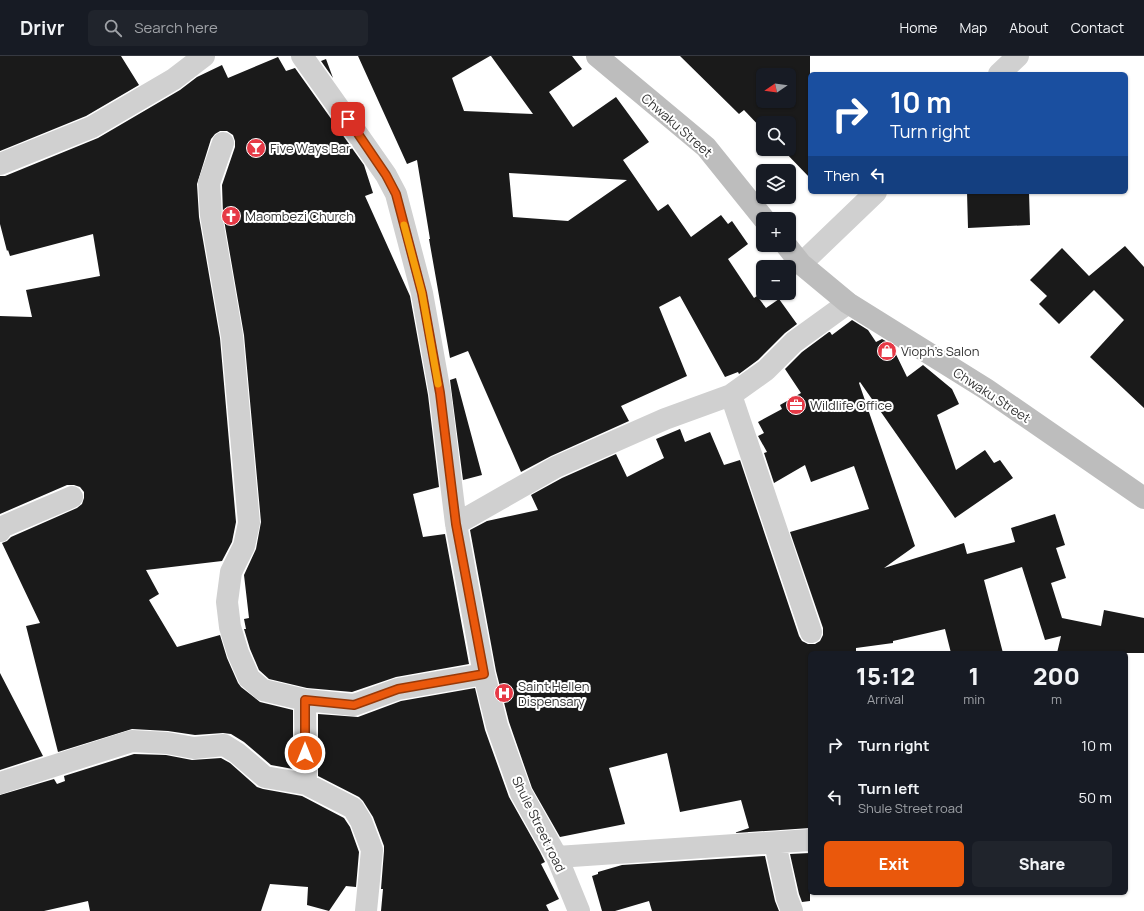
<!DOCTYPE html>
<meta charset="utf-8">
<style>
:root{--surface:#171b24;--page:#20242c;--text:#f1f3f6;--muted:#9ea1a6;--line:#363941;--accent:#ea580c}
body{margin:0;font-family:Manrope,sans-serif;background:var(--page);color:var(--text);height:100vh;display:flex;flex-direction:column;font-size:15px;white-space:nowrap}
*{box-sizing:border-box;margin:0}
p{font-size:13px;color:var(--muted)}
.icon{flex:none;width:22px;height:22px;fill:none;stroke:currentColor;stroke-width:2;stroke-linecap:round;stroke-linejoin:round}
.map{position:relative;flex:1;overflow:hidden}
.details{position:absolute;left:808px;top:595px;width:320px;height:244px;display:flex;flex-direction:column;background:var(--surface);border-radius:6px;box-shadow:0 1px 3px #0004}
.details>*{flex:none}
.guide{position:absolute;left:808px;top:16px;width:320px;height:122px;border-radius:6px;box-shadow:0 1px 3px #0004;background:#1a4fa0;color:#fff;overflow:hidden}
.needle{width:26px;rotate:257deg}
.tools{position:absolute;left:756px;top:12px;display:grid;gap:8px}
.tools a{display:grid;place-items:center;width:40px;height:40px;border-radius:6px;background:var(--surface);box-shadow:0 1px 3px #0004;font-size:20px}
.pin{position:absolute;display:grid;place-items:center;width:34px;height:34px;color:#fff;margin:-17px;border-radius:8px;box-shadow:0 2px 6px #0006}
.me{position:absolute;width:44px;margin:-22px;rotate:0deg;stroke-linejoin:round;filter:drop-shadow(0 0 3px #0008)}
.turn{display:flex;align-items:center;gap:14px;height:84px;padding:0 16px;font-size:18px}
.turn .icon{width:52px;height:52px;stroke-width:2.5}
.turn b{display:block;font-size:28px;line-height:34px}
.then{display:flex;align-items:center;height:38px;padding:0 16px;background:#0003;gap:8px;font-size:15px}
.eta{display:flex;justify-content:space-evenly;align-items:center;height:68px;text-align:center}
.eta b{font-size:24px;font-weight:800;line-height:28px}
.primary-button{display:flex;gap:8px;margin-top:auto;padding:8px 16px}
.primary-button a{flex:1;height:46px;border-radius:6px;background:var(--accent);color:#fff;font-size:16px;font-weight:800;line-height:46px;text-align:center}
.primary-button a+a{background:var(--page);color:var(--text)}
ul{padding:0;list-style:none}
li{display:flex;align-items:center;gap:12px;height:52px;padding:0 16px}
li div{flex:1}
li b{display:block;font-size:15px}
li em{font-style:normal}
header{display:flex;align-items:center;gap:24px;box-sizing:border-box;height:56px;padding:0 20px;background:var(--surface);border-bottom:1px solid var(--line)}
header strong{font-size:19px}
nav{display:flex;gap:22px;margin-inline-start:auto;font-size:14px}
.search{width:280px;height:36px;background:var(--page);display:flex;align-items:center;gap:10px;box-sizing:border-box;padding:0 14px;border-radius:6px;color:var(--muted);font-size:15px}
.map>svg:first-child{display:block}
.building{fill:#1a1a1a;fill-rule:evenodd}
.lines{fill:none;stroke-linecap:round;stroke-linejoin:round}
.street{stroke:#d0d0d0;stroke-width:22}
.secondary{stroke:#bdbdbd;stroke-width:22}
.route-casing{stroke:#983908;stroke-width:10}
.route{stroke:#ea580c;stroke-width:7}
.slow{stroke:#f59e0b;stroke-width:7}
.labels{text-anchor:middle;stroke-width:4;stroke-linejoin:round;paint-order:stroke}
.street-label{font-size:13px;fill:#333;stroke:#fff}
.poi-label{font-size:13px;fill:#333;stroke:#fff;text-anchor:start}
</style>
<header>
<strong>Drivr</strong>
<div class="search"><svg class="icon" aria-label="search" viewBox="0 0 24 24"><circle cx="10" cy="10" r="6"/><path d="M15 15l6 6"/></svg>Search here</div>
<nav><a>Home</a><a>Map</a><a>About</a><a>Contact</a></nav>
</header>
<div class="map">
<svg width="1144" height="855" viewBox="0 0 1144 855">
<rect width="100%" height="100%" fill="#fff"/>
<path class="building" d="M 0,0 L 121,0 L 139,29 L 86,60 L 0,95 Z
M 358,0 L 490,0 L 452,22 L 464,55 L 533,58 L 491,0 L 572,0 L 582,13 L 549,36 L 573,71 L 616,41 L 649,86 L 623,104 L 658,155 L 668,148 L 691,181 L 721,159 L 728,168 L 732,165 L 748,188 L 728,203 L 754,242 L 757,240 L 766,252 L 779,243 L 797,268 L 785,277 L 758,304 L 739,318 L 738,316 L 725,321 L 680,240 L 659,251 L 687,320 L 621,350 L 629,365 L 551,400 L 521,416 L 468,295 L 450,302 L 429,183 L 430,183 L 417,104 L 407,108 ZM 509,117 L 627,124 L 568,165 L 513,161 Z
M 680,0 L 810,0 L 810,122 L 782,93 L 789,93 L 789,67 L 763,67 L 763,74 L 744,54 L 739,58 ZM 763,19 L 789,19 L 789,45 L 763,45 Z
M 278,1 L 286,15 L 295,12 L 364,109 L 373,137 L 365,140 L 410,240 L 428,339 L 439,431 L 413,438 L 423,481 L 445,478 L 469,608 L 396,621 L 352,636 L 307,632 L 269,623 L 259,614 L 250,593 L 244,573 L 246,573 L 244,563 L 249,562 L 244,519 L 256,493 L 261,466 L 244,279 L 223,158 L 222,129 L 235,91 L 235,85 L 233,79 L 227,75 L 220,75 L 215,78 L 211,83 L 197,128 L 199,161 L 220,282 L 236,466 L 232,486 L 222,505 L 146,514 L 159,538 L 149,544 L 177,591 L 220,579 L 227,602 L 238,627 L 241,631 L 260,646 L 293,654 L 293,713 L 271,709 L 244,686 L 231,678 L 223,677 L 195,679 L 168,675 L 132,673 L 58,696 L 26,570 L 40,567 L 2,487 L 7,485 L 11,481 L 77,452 L 82,448 L 84,442 L 84,436 L 80,431 L 74,429 L 67,429 L 0,458 L 0,260 L 32,261 L 26,234 L 100,220 L 93,178 L 10,200 L 8,194 L 7,195 L 0,168 L 0,120 L 5,120 L 98,82 L 180,34 L 197,21 L 222,9 L 228,22 Z
M 326,3 L 333,22 L 321,5 Z
M 967,136 L 1029,136 L 1030,169 L 968,172 Z
M 1125,190 L 1144,211 L 1144,352 L 1090,301 L 1124,264 L 1094,234 L 1059,268 L 1039,248 L 1047,240 L 1030,224 L 1062,192 L 1089,220 Z
M 852,264 L 868,274 L 876,286 L 882,283 L 891,288 L 907,321 L 923,309 L 952,333 L 959,348 L 937,359 L 956,414 L 985,394 L 994,407 L 1000,404 L 1013,422 L 955,462 L 860,326 L 859,327 L 915,490 L 884,512 L 964,487 L 967,498 L 1015,486 L 1011,472 L 1055,458 L 1065,489 L 1056,492 L 1066,522 L 1051,527 L 1062,562 L 1101,570 L 1104,554 L 1144,562 L 1144,597 L 1057,597 L 1061,580 L 1045,584 L 1022,511 L 984,524 L 1003,597 L 951,597 L 945,573 L 893,585 L 893,587 L 856,592 L 856,597 L 810,597 L 810,772 L 734,777 L 749,772 L 741,744 L 680,756 L 667,697 L 609,712 L 625,768 L 560,781 L 532,732 L 509,666 L 496,615 L 470,474 L 487,465 L 538,454 L 531,439 L 562,422 L 616,398 L 627,421 L 664,402 L 656,383 L 680,373 L 685,386 L 710,376 L 724,409 L 740,404 L 799,580 L 802,585 L 808,588 L 815,588 L 820,585 L 823,579 L 823,572 L 790,476 L 869,453 L 854,410 L 811,426 L 805,409 L 774,427 L 764,397 L 767,396 L 758,380 L 764,377 L 758,366 L 782,353 L 780,349 L 801,337 L 785,313 L 802,296 L 829,276 L 830,276 L 832,279 Z
M 456,322 L 482,419 L 463,424 L 450,324 Z
M 0,617 L 43,700 L 0,714 Z
M 475,632 L 485,674 L 509,741 L 540,796 L 545,806 L 541,808 L 559,843 L 546,849 L 549,855 L 381,855 L 383,833 L 381,833 L 384,795 L 384,790 L 373,761 L 363,745 L 359,741 L 318,720 L 318,658 L 358,661 L 401,645 Z
M 134,698 L 166,699 L 192,704 L 221,702 L 230,707 L 257,731 L 263,733 L 302,740 L 344,762 L 350,771 L 359,796 L 356,831 L 346,830 L 329,855 L 307,849 L 308,831 L 270,828 L 261,855 L 90,855 L 88,845 L 44,855 L 0,855 L 0,739 L 54,723 L 57,728 L 65,725 L 64,720 Z
M 810,797 L 810,845 L 802,846 L 799,838 L 790,798 Z
M 765,800 L 775,845 L 779,855 L 652,855 L 649,845 L 615,855 L 602,855 L 592,820 L 598,818 L 598,816 L 622,809 Z"/>
<g class="lines">
<path class="street" d="M 302,0 L 363,86 L 386,119 L 396,138 L 422,237 L 440,337 L 456,468 L 484,618 L 497,670 L 521,737 L 557,801 L 579,855
M 999,18 L 1018,0
M 223,87 L 209,127 L 211,159 L 232,280 L 249,467 L 244,490 L 231,516 L 227,546 L 230,571 L 238,597 L 249,622 L 263,634 L 305,644 L 354,649 L 398,633 L 484,618
M 0,108 L 92,71 L 174,23 L 204,0
M 801,208 L 876,136
M 731,339 L 811,576
M 456,468 L 556,411 L 665,363 L 731,339 L 766,314 L 794,286 L 848,247
M 0,475 L 2,471 L 72,441
M 305,644 L 306,728
M 0,727 L 132,685 L 167,687 L 194,692 L 224,689 L 237,697 L 265,721 L 306,728 L 353,752 L 361,765 L 372,794 L 366,855
M 775,787 L 787,842 L 792,855
M 557,801 L 810,784"/>
<path class="secondary" d="M 597,0 L 706,91 L 764,163
M 786,189 L 801,208 L 848,247 L 986,333 L 1144,442"/>
</g>
<g class="lines">
<defs>
<path id="route" d="M 305,697 L 305,644 L 354,649 L 398,633 L 484,618 L 456,468 L 440,337 L 422,237 L 396,138 L 386,119 L 348,63"/>
</defs>
<use href="#route" class="route-casing"/>
<use href="#route" class="route"/>
<path class="slow" d="M 404,169 L 422,237 L 438,328"/>
</g>
<defs>
<symbol id="bar-disc" viewBox="-11 -11 22 22"><circle r="9.5" fill="#e63946" stroke="#fff"/><path d="M-6-5H6L.8 .8V4.5H3.5V6h-7V4.5H-.8V.8Z" fill="#fff"/></symbol>
<symbol id="church-disc" viewBox="-11 -11 22 22"><circle r="9.5" fill="#e63946" stroke="#fff"/><path d="M-1.2-6h2.4v3.5h3.3v2.4h-3.3V6h-2.4V-.1h-3.3v-2.4h3.3Z" fill="#fff"/></symbol>
<symbol id="shop-disc" viewBox="-11 -11 22 22"><circle r="9.5" fill="#e63946" stroke="#fff"/><path d="M-5-2.5h2.3a2.7 3.5 0 0 1 5.4 0H5L5.5 6h-11ZM-1.5-2.5h3a1.5 2.3 0 0 0-3 0Z" fill="#fff"/></symbol>
<symbol id="office-disc" viewBox="-11 -11 22 22"><circle r="9.5" fill="#e63946" stroke="#fff"/><path d="M-6-3h4V-5.5h4V-3h4V5H-6ZM-1-4.5V-3h2v-1.5ZM-6 0V1H6V0Z" fill="#fff"/></symbol>
<symbol id="hospital-disc" viewBox="-11 -11 22 22"><circle r="9.5" fill="#e63946" stroke="#fff"/><path d="M-5-5h3v3.5h4V-5h3V5h-3V1.5h-4V5h-3Z" fill="#fff"/></symbol>
</defs>
<g fill-rule="evenodd">
<use href="#bar-disc" x="245" y="81" width="22" height="22"/>
<use href="#church-disc" x="220" y="149" width="22" height="22"/>
<use href="#shop-disc" x="876" y="284" width="22" height="22"/>
<use href="#office-disc" x="785" y="338" width="22" height="22"/>
<use href="#hospital-disc" x="493" y="626" width="22" height="22"/>
</g>
<g class="labels">
<g class="street-label">
<text transform="translate(677 69) rotate(41)" y="5">Chwaku Street</text>
<text transform="translate(992 339) rotate(33)" y="5">Chwaku Street</text>
<text transform="translate(539 768) rotate(64)" y="5">Shule Street road</text>
</g>
<g class="poi-label">
<text x="270" y="97">Five Ways Bar</text>
<text x="245" y="165">Maombezi Church</text>
<text x="901" y="300">Vioph's Salon</text>
<text x="810" y="354">Wildlife Office</text>
<text x="518" y="635">Saint Hellen<tspan x="518" dy="15">Dispensary</tspan></text>
</g>
</g>
</svg>
<div class="tools">
<a><svg class="needle" viewBox="-14 -14 28 28"><path d="M0-13l5 13h-10z" fill="#e53935"/><path d="M0 13l5-13h-10z" fill="#9ea1a6"/></svg></a>
<a><svg class="icon" aria-label="search" viewBox="0 0 24 24"><circle cx="10" cy="10" r="6"/><path d="M15 15l6 6"/></svg></a>
<a><svg class="icon" aria-label="layers" viewBox="0 0 24 24"><path d="M12 4l9 5-9 5-9-5zM3 14l9 5 9-5"/></svg></a>
<a>+</a>
<a>−</a>
</div>
<div class="pin" style="left:348px;top:63px;background:#d93025"><svg class="icon" aria-label="arrive" viewBox="0 0 24 24"><path d="M6 21V4h12l-3 4 3 4H6"/></svg></div>
<svg class="me" style="left:305px;top:697px" viewBox="-20 -20 40 40"><circle r="17" fill="#ea580c" stroke="#fff" stroke-width="3"/><path d="M0-11L8 9 0 5-8 9z" fill="#fff"/></svg>
<div class="guide">
<div class="turn"><svg class="icon" aria-label="right" viewBox="0 0 24 24"><path d="M7 20v-9h11M14 6l5 5-5 5"/></svg><div><b>10 m</b>Turn right</div></div>
<div class="then">Then<svg class="icon" aria-label="left" viewBox="0 0 24 24"><path d="M17 20v-9H6M10 6l-5 5 5 5"/></svg></div>
</div>
<section class="details">
<div class="eta">
<div><b>15:12</b><p>Arrival</p></div>
<div><b>1</b><p>min</p></div>
<div><b>200</b><p>m</p></div>
</div>
<ul>
<li><svg class="icon" aria-label="right" viewBox="0 0 24 24"><path d="M7 20v-9h11M14 6l5 5-5 5"/></svg><div><b>Turn right</b></div><em>10 m</em></li>
<li><svg class="icon" aria-label="left" viewBox="0 0 24 24"><path d="M17 20v-9H6M10 6l-5 5 5 5"/></svg><div><b>Turn left</b><p>Shule Street road</p></div><em>50 m</em></li>
</ul>
<div class="primary-button"><a>Exit</a><a>Share</a></div>
</section>
</div>
